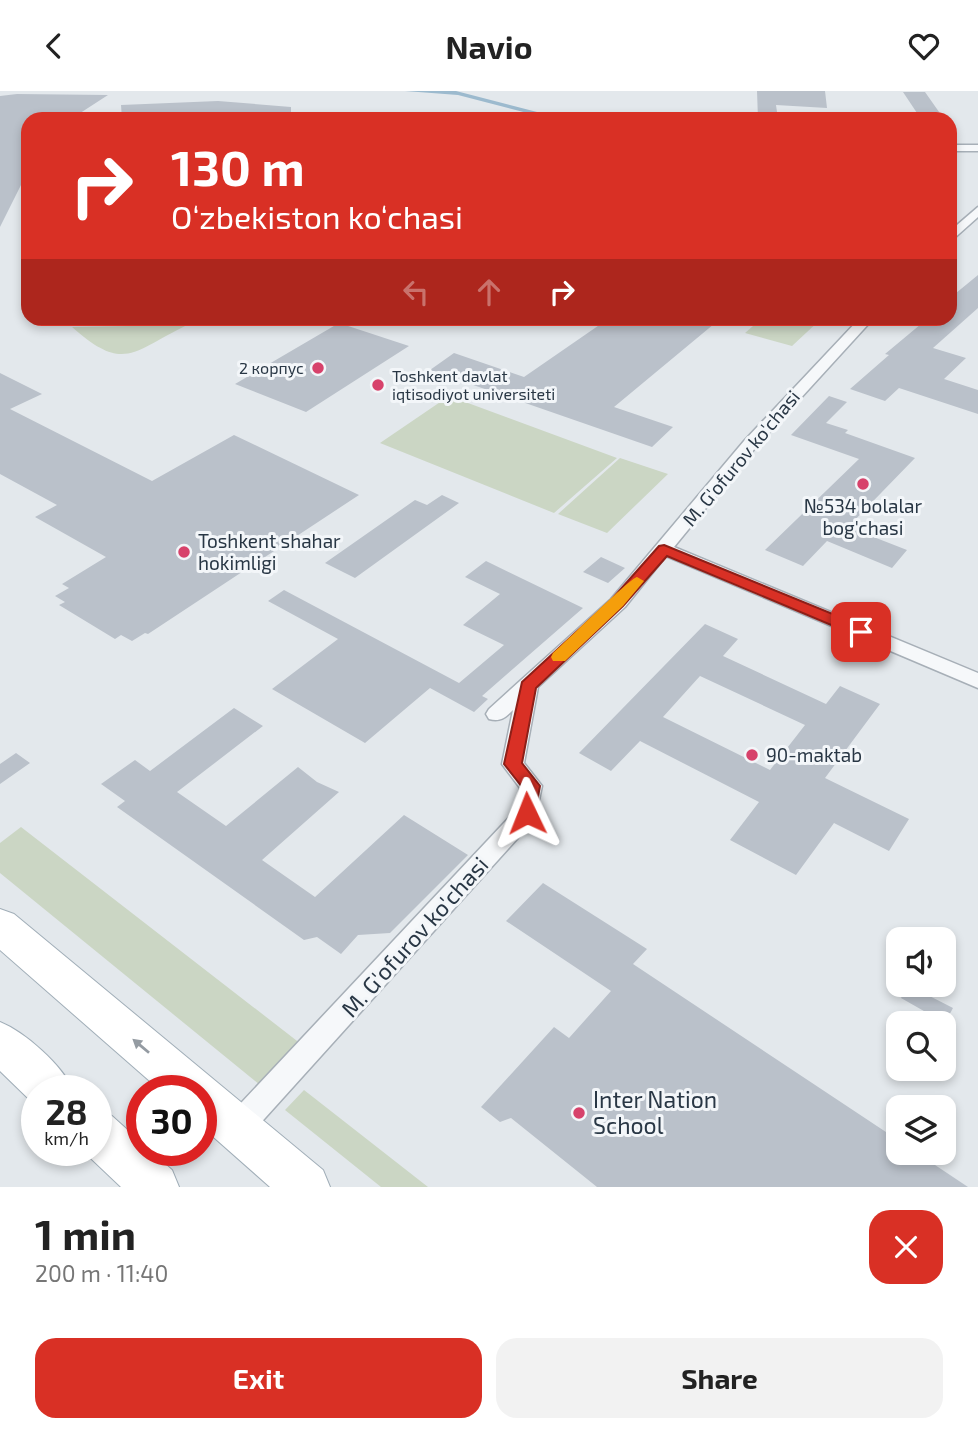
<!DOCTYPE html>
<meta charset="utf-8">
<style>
:root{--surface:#fff;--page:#f2f2f2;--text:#222;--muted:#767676;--accent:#d93025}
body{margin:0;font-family:"Exo 2",sans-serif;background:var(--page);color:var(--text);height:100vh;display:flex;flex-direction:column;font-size:26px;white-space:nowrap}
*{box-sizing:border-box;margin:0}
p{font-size:23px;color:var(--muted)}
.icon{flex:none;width:38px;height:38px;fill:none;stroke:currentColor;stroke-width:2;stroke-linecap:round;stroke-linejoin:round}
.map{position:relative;height:1096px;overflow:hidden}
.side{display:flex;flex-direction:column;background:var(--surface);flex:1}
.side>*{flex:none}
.banner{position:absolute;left:21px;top:21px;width:936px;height:214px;border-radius:21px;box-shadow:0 4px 10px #0003;background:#d93025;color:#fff;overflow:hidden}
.controls{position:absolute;left:886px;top:836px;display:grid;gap:14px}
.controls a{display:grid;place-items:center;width:70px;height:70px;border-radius:14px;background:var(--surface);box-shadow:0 4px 10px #0003;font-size:35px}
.speed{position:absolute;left:21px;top:984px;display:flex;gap:14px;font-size:35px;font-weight:700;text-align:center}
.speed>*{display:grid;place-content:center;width:91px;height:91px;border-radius:50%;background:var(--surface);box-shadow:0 4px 10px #0003;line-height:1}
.speed small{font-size:18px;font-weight:400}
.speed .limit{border:10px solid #d22;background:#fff;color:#111}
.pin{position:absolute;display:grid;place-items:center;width:60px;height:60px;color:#fff;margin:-30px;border-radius:14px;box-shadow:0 4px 10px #0006}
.me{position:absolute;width:77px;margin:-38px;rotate:358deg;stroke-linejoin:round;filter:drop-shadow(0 0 5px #0008)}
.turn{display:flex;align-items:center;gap:24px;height:147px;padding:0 35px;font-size:32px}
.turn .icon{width:91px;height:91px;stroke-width:2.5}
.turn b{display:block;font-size:49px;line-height:60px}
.lanes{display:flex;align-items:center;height:66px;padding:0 35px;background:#0003;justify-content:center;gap:35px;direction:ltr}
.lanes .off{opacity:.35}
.round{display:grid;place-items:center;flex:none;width:74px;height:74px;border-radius:21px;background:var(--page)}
.overview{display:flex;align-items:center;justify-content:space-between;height:119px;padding:0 35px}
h1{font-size:42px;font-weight:700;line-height:52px}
.button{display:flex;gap:14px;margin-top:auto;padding:14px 35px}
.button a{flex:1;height:80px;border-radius:21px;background:var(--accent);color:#fff;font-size:28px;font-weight:700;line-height:80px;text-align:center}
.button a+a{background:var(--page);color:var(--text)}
header{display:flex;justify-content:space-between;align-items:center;height:91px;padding:0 35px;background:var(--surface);font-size:32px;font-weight:700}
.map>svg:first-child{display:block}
.green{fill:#cbd6c4}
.water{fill:#9cbace}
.building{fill:#bac1ca;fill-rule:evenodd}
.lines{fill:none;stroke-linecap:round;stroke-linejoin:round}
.minor-casing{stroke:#a7afb7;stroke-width:3}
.primary-casing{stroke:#a1aeb8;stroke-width:2}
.minor{fill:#f6f8fa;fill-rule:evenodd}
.primary{fill:#fff;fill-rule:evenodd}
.oneway{fill:#949ba2}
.route{fill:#d93025;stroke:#8d1f18;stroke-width:2}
.slow{fill:#f59e0b}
.poi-dot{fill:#d7426b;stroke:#f3f6f9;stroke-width:2.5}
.labels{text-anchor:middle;stroke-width:6;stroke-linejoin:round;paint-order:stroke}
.far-poi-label{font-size:16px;fill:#293745;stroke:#f3f6f9;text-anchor:end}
.street-label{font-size:19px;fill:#293745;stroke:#f3f6f9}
.poi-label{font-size:19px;fill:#293745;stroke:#f3f6f9;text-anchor:start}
.near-street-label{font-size:23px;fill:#293745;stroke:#f3f6f9}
.near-poi-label{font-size:23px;fill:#293745;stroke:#f3f6f9;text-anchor:start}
</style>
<header><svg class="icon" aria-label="back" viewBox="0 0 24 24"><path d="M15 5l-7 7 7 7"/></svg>Navio<svg class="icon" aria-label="heart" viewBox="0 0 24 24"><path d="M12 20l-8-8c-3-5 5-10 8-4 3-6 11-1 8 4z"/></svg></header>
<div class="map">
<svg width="978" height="1096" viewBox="0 0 978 1096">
<rect width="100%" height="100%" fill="#e3e8ec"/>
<path class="green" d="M 761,228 L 821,228 L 792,255 L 745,242 Z
M 187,234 C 132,261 124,282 72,236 Z
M 449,305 L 617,367 L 554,422 L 380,352 Z
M 620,367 L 668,383 L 607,442 L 558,423 Z
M 21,736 L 301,953 L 260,994 L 0,782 L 0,752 Z
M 304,999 L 428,1096 L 381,1096 L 285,1019 Z"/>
<path class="water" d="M 405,0 L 456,0 L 537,21 L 599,28 L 535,24 L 458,4 Z"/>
<path class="building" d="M 757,0 L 774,0 L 774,3 L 774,0 L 825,0 L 827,17 L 776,14 L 778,28 L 758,28 Z
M 903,1 L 925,1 L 944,28 L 921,28 Z
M 17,3 L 108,4 L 71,28 L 28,28 L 28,94 L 21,94 L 0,136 L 0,5 Z
M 218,10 L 291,16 L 291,28 L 122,28 L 121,14 Z
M 978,184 L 978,217 L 933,257 L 966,267 L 944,288 L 978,299 L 978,323 L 899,297 L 885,310 L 850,298 L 889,264 L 885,263 L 927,228 L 950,228 L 950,207 Z
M 608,228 L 720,228 L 614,316 L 673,336 L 652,356 L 430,279 L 454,262 L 524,286 Z
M 339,232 L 409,255 L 306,321 L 235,293 Z
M 0,282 L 42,303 L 10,318 L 152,390 L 234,344 L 359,404 L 148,543 L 145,542 L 132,550 L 121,544 L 115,548 L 59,514 L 65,511 L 55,505 L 69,497 L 62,493 L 106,466 L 35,426 L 57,414 L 0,383 Z
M 829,305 L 847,311 L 826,332 L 848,339 L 845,342 L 915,367 L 848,436 L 907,459 L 892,477 L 827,450 L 803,475 L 765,459 L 859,368 L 791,344 Z
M 442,404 L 459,412 L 355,487 L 325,472 L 415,409 L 427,414 Z
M 601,466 L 625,477 L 608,492 L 583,481 Z
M 486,470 L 583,517 L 482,605 L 488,608 L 474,621 L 430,597 L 365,652 L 272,598 L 338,548 L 268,510 L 284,499 L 459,592 L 504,554 L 463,534 L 500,503 L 465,486 Z
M 705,533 L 738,548 L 723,565 L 826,613 L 840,595 L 880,613 L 825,687 L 909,728 L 889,760 L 834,732 L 796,784 L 730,749 L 759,711 L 640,650 L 611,680 L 579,662 ZM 700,585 L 805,634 L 770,679 L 663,626 Z
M 234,617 L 263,635 L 177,701 L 226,735 L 298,676 L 317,691 L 339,701 L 262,769 L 315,806 L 404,724 L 468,764 L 390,842 L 358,844 L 341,863 L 317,846 L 304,849 L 117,716 L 125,710 L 101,693 L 135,669 L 150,680 Z
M 16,662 L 30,672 L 0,693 L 0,673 Z
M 543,792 L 647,858 L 633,873 L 898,1049 L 898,1062 L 917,1062 L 968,1096 L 597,1096 L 511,1027 L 500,1031 L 481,1016 L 554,936 L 569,947 L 611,900 L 506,830 Z
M 908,894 L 953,917 L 945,932 L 901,907 Z"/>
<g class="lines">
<defs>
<path id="minor" d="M 950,54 L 978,54 L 978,60 L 950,60 Z
M 978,116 L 978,126 L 950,151 L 950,140 Z
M 859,228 L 873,228 L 756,356 L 674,456 L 978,582 L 978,597 L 666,465 L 625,516 L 538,596 L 524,672 L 542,695 L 535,728 L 247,1047 L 237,1051 L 227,1047 L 223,1037 L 227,1027 L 516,719 L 520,697 L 502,673 L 513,619 C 505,627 500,631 489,628 L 486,623 L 489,618 L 611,508 L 744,350 Z"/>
<path id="primary" d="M 0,818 L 14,823 L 323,1079 L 330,1096 L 270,1096 L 201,1035 L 201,999 L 160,999 L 0,859 Z
M 0,931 C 25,941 63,975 73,999 L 37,999 L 35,1014 L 0,980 Z
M 96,1019 L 112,1025 L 142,1052 L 142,1059 L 149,1059 L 172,1079 L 179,1096 L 121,1096 L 82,1059 L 96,1059 Z"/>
</defs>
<use href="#minor" class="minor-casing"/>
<use href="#primary" class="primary-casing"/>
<use href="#minor" class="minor"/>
<use href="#primary" class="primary"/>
</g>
<defs><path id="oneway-solid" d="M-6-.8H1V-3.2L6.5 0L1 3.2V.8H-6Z" transform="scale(1.75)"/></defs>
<use class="oneway" href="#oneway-solid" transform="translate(141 955) rotate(-140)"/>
<path class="route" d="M 664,454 L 867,537 L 869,541 L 861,546 L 855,544 L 667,465 L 623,515 L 536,597 L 522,672 L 540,695 L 534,727 L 521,727 L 518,722 L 522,696 L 504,673 L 522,591 L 612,508 L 659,455 Z"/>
<path class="slow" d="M 637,486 L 644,490 L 623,515 L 565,570 L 553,570 L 551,566 L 553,562 C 565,552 630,487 637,486 Z"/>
<g class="poi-dot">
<circle cx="318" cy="277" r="7"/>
<circle cx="378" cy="294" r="7"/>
<circle cx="863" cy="393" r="7"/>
<circle cx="184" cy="461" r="7"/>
<circle cx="752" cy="664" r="7"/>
<circle cx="579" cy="1022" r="7"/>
</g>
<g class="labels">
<g class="far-poi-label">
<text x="304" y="283">2 корпус</text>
<text x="392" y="291" text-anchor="start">Toshkent davlat<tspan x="392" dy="18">iqtisodiyot universiteti</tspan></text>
</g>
<g class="street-label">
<text transform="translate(741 367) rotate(-50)" y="7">M. G'ofurov ko'chasi</text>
</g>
<g class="poi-label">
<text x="863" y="422" text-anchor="middle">№534 bolalar<tspan x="863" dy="22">bog'chasi</tspan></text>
<text x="198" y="457">Toshkent shahar<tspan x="198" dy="22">hokimligi</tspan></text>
<text x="766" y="671">90-maktab</text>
</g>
<g class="near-street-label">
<text transform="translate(415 846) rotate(-48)" y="8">M. G'ofurov ko'chasi</text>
</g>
<g class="near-poi-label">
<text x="593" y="1017">Inter Nation<tspan x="593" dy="26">School</tspan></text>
</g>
</g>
</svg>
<div class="controls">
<a><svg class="icon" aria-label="sound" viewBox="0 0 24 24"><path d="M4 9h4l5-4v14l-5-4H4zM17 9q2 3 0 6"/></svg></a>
<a><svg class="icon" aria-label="search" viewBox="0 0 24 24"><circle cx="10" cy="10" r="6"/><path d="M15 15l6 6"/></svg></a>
<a><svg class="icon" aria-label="layers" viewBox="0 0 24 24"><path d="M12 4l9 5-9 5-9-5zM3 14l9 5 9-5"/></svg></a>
</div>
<div class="speed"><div>28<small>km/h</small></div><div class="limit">30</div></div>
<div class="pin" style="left:861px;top:541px;background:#d93025"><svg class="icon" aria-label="arrive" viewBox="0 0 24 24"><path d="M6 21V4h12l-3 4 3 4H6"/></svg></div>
<svg class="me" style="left:527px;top:722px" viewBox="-20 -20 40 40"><path d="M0-17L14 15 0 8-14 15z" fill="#d93025" stroke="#fff" stroke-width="4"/></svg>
<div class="banner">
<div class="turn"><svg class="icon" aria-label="right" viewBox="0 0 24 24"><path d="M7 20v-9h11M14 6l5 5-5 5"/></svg><div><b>130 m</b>O‘zbekiston ko‘chasi</div></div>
<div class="lanes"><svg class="icon off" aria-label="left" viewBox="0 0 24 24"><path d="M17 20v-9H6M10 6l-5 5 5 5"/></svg><svg class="icon off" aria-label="ahead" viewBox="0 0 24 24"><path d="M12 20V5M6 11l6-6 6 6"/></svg><svg class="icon" aria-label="right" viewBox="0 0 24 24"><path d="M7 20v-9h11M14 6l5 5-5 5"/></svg></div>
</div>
</div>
<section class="side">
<div class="overview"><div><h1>1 min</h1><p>200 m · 11:40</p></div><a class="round" style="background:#d93025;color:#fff"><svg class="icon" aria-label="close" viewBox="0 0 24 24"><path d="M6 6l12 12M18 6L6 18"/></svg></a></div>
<div class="button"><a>Exit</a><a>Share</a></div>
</section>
